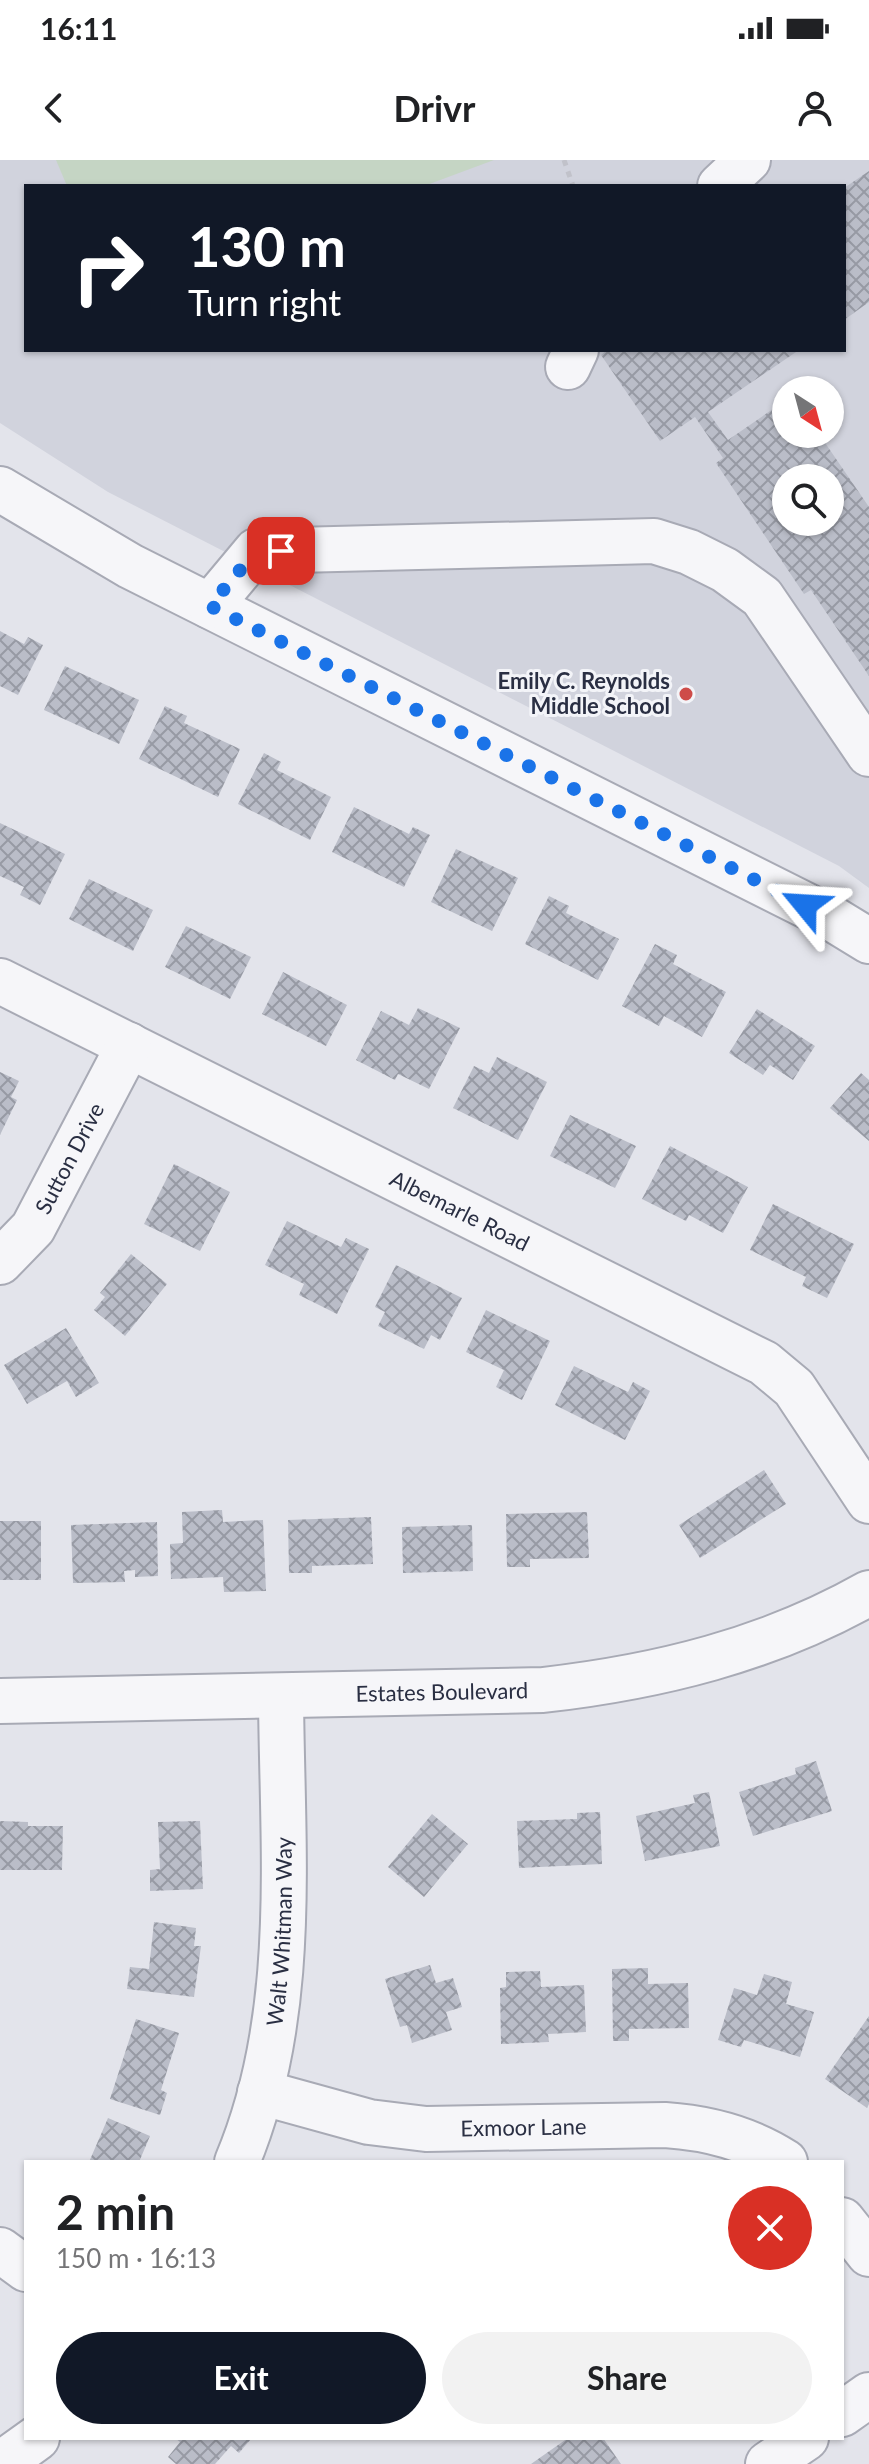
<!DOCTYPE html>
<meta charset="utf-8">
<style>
:root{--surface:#fff;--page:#f2f2f2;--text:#202124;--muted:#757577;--accent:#111827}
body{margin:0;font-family:Lato,sans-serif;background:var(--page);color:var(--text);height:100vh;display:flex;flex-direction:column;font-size:30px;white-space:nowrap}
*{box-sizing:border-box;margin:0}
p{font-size:26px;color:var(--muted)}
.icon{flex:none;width:44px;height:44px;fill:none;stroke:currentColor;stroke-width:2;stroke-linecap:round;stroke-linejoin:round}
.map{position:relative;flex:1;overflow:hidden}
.drawer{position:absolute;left:24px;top:2000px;width:820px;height:280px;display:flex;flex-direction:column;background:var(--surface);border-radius:0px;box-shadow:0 2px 6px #0004}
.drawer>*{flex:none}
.guide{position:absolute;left:24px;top:24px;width:822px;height:168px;border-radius:0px;box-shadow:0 2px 6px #0004;background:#111827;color:#fff;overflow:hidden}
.needle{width:52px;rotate:144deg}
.tools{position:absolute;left:772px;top:216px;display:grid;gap:16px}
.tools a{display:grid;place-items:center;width:72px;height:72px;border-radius:50%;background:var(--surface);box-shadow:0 2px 6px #0004;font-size:40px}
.pin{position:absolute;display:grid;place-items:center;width:68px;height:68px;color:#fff;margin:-34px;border-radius:16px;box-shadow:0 4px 12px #0006}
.me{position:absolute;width:88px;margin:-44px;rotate:297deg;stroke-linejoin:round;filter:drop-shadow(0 0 6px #0008)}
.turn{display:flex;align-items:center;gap:28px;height:168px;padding:0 32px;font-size:36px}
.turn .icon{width:104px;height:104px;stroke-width:2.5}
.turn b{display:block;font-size:56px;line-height:68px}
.round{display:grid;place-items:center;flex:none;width:84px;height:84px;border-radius:42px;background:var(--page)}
.head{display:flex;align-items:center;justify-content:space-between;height:136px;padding:0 32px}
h1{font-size:48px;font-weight:700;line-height:60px}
.button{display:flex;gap:16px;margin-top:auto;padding:16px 32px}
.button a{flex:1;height:92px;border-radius:48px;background:var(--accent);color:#fff;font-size:32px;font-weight:700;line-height:92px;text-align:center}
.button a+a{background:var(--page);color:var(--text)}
.status{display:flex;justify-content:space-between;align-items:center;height:56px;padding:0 40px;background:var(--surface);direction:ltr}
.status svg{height:22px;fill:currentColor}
header{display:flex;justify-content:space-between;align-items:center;height:104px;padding:0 32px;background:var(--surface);font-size:36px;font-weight:700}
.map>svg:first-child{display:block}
.built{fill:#d1d3dd;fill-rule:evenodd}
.green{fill:#c5d5c4}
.building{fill:url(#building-cross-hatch);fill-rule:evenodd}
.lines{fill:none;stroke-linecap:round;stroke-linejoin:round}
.minor-casing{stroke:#a8aab5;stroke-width:48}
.path{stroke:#c1c2ca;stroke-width:5;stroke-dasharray:6 6;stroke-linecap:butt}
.minor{stroke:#f6f6f9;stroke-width:44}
.route{stroke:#1a73e8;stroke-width:14;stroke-dasharray:0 25.2}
.poi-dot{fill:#ce4c49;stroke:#f3f4f8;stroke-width:3}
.labels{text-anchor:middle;stroke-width:6;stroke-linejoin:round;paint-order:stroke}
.poi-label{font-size:22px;font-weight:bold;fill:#2a2f43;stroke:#f3f4f8;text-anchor:end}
.street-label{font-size:22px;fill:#2a2f43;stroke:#f3f4f8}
</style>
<div class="status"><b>16:11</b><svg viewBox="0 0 49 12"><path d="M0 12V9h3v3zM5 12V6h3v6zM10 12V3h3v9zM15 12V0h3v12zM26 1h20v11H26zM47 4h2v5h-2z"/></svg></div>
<header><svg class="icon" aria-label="back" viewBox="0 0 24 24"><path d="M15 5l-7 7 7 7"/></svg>Drivr<svg class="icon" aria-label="person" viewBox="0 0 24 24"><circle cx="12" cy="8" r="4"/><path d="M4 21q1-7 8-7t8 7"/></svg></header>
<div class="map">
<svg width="869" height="2304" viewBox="0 0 869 2304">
<defs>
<pattern id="building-cross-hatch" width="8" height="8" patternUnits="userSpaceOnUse" patternTransform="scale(2)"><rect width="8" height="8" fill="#babdc8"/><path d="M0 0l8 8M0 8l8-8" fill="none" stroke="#979aa4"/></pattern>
</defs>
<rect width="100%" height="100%" fill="#e3e4eb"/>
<path class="built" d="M 0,0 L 869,0 L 869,728 L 839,706 L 108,332 L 0,263 ZM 26,26 L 844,26 L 844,190 L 26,190 ZM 786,230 L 830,230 L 830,274 L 786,274 ZM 786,318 L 830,318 L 830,362 L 786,362 Z"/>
<path class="green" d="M 56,0 L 494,0 L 424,26 L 67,26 Z"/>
<path class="building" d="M 869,11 L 869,142 L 844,160 L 844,28 Z
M 607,190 L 799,190 L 708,252 L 728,280 L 786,240 L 786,274 L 819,274 L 869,347 L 869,516 L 811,430 L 804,434 L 716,303 L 723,298 L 695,257 L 660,281 L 601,195 ZM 786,318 L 830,318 L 830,362 L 786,362 Z
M 0,471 L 24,484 L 28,477 L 43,485 L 18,535 L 0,526 Z
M 65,506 L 139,540 L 119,584 L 44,550 Z
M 165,546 L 187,556 L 184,563 L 240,589 L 218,637 L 139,599 Z
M 264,593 L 281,602 L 277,610 L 331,637 L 310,680 L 238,644 Z
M 354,647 L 409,674 L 413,667 L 430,675 L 404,727 L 332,692 Z
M 0,663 L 65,694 L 40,745 L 20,735 L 24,727 L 0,716 Z
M 456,689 L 518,718 L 492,771 L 431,742 Z
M 89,719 L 153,750 L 133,791 L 69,759 Z
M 549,736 L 569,746 L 566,753 L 619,779 L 598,820 L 525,784 Z
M 186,766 L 251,797 L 230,839 L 165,807 Z
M 655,784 L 677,795 L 673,804 L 726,832 L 702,877 L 664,856 L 659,866 L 622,846 Z
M 283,812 L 347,845 L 326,886 L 262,854 Z
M 418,848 L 460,868 L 429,929 L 398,914 L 395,920 L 356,900 L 381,851 L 409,865 Z
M 757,849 L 815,886 L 793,920 L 770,905 L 763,915 L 729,893 Z
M 497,897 L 547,922 L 518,980 L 453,948 L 474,906 L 489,913 Z
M 0,912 L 19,921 L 11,937 L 17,940 L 0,975 Z
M 861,913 L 869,920 L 869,981 L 830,948 Z
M 570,955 L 636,986 L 615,1028 L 550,996 Z
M 670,986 L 748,1027 L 723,1073 L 689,1055 L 686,1061 L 642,1039 Z
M 174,1004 L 230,1032 L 200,1091 L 144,1064 Z
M 773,1044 L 854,1084 L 827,1138 L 802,1126 L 806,1117 L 750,1090 Z
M 287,1061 L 341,1087 L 346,1078 L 369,1089 L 337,1154 L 299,1135 L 304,1124 L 265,1105 Z
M 131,1094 L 167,1124 L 125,1176 L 94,1150 L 105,1137 L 100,1133 Z
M 396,1105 L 462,1138 L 440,1180 L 431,1175 L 424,1189 L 378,1166 L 385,1152 L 375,1147 Z
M 486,1150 L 550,1181 L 522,1240 L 496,1227 L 504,1210 L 466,1192 Z
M 66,1168 L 99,1223 L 76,1237 L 67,1221 L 27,1244 L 4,1205 Z
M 574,1206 L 628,1232 L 633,1222 L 650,1231 L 625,1280 L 555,1245 Z
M 764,1310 L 786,1344 L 700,1398 L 679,1365 Z
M 222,1350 L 223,1362 L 263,1360 L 266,1431 L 224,1432 L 223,1417 L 171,1419 L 170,1384 L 183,1383 L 182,1352 Z
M 587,1352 L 589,1398 L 530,1399 L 530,1407 L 507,1407 L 506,1354 Z
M 371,1357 L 373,1404 L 312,1406 L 312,1413 L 289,1413 L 288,1360 Z
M 0,1361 L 41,1361 L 41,1420 L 0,1420 Z
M 157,1362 L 158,1416 L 135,1417 L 135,1410 L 124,1411 L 125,1422 L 73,1423 L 71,1365 Z
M 472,1365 L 473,1411 L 403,1413 L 402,1367 Z
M 816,1601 L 832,1651 L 753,1676 L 739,1632 L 796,1614 L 795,1608 Z
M 709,1632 L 720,1686 L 645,1701 L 636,1656 L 695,1643 L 693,1635 Z
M 600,1652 L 602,1704 L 519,1708 L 517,1661 L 577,1659 L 577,1653 Z
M 432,1654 L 468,1684 L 424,1737 L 388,1707 Z
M 0,1661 L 28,1662 L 28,1666 L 63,1666 L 62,1710 L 0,1710 Z
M 200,1661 L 203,1729 L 150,1731 L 150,1710 L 160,1709 L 158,1662 Z
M 154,1762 L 196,1768 L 194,1786 L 201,1786 L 194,1837 L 127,1829 L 130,1807 L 149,1809 Z
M 430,1805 L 436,1823 L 453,1818 L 462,1847 L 446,1852 L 452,1870 L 412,1883 L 407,1865 L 400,1867 L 385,1819 Z
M 648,1808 L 648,1824 L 688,1823 L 689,1868 L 629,1869 L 629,1881 L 613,1881 L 612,1809 Z
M 540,1811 L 541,1827 L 584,1825 L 586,1872 L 548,1874 L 549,1882 L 501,1884 L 500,1828 L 506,1827 L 506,1812 Z
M 764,1814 L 792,1822 L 786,1844 L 814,1852 L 800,1897 L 744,1880 L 741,1887 L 718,1880 L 734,1828 L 757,1835 Z
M 869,1856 L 869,1944 L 867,1948 L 825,1919 Z
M 136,1859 L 179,1873 L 161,1930 L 167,1933 L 160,1955 L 110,1939 Z
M 108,1958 L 150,1976 L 139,2002 L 89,2002 Z
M 175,2278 L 249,2278 L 251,2279 L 239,2293 L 231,2286 L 215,2304 L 176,2304 L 168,2297 L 180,2282 Z
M 568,2278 L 603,2278 L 621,2304 L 531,2304 Z"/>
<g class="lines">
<defs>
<g id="minor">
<path d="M 720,26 L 748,0"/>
<path d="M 568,207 L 576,190"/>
<path d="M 0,329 L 130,406 L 833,759 L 869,781"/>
<path d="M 210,446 L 256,391 L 654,381 L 689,392 L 725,410 L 762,437 L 869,594"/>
<path id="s1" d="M 0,821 L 764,1203 L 794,1228 L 869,1341"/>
<path id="s2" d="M 0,1102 L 33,1068 L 129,885"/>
<path id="s3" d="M 0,1541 L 543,1530 C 658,1517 768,1490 869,1433"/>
<path id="s4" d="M 260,1932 L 369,1962 L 426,1969 L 665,1965 C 709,1968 748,1978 785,2002"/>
<path id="s5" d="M 237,2002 C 299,1855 282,1691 281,1536"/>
<path d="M 842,2060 L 869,2094"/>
<path d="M 0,2090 L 26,2109"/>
<path d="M 842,2254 L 869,2235"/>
<path d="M 1,2304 L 37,2278"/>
<path d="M 768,2304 L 806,2278"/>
</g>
</defs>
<use href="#minor" class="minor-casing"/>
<path class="path" d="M 564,0 L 573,26"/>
<use href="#minor" class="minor"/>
</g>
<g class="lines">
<path class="route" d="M 281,391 L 256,391 L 210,446 L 805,745"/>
</g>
<circle class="poi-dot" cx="686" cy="534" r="8"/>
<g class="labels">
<g class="poi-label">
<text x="670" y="529">Emily C. Reynolds<tspan x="670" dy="25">Middle School</tspan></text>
</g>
<g class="street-label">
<text dy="8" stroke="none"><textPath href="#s2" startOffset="126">Sutton Drive</textPath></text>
<text dy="8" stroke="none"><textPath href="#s1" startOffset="514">Albemarle Road</textPath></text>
<text dy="8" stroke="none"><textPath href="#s3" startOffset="442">Estates Boulevard</textPath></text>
<text dy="8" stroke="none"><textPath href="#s5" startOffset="236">Walt Whitman Way</textPath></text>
<text dy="8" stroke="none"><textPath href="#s4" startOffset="268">Exmoor Lane</textPath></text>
</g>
</g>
</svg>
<div class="tools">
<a><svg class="needle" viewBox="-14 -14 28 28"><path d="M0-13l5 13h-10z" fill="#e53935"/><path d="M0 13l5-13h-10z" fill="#757577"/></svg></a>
<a><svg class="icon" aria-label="search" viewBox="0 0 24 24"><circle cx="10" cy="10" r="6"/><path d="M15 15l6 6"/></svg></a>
</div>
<div class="pin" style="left:281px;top:391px;background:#d93025"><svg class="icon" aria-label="arrive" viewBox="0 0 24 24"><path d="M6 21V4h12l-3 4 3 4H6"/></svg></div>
<svg class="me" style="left:805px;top:745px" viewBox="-20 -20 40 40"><path d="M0-17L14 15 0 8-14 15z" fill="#1a73e8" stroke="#fff" stroke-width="4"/></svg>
<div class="guide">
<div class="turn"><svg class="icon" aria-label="right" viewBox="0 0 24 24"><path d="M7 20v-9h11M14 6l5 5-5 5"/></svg><div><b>130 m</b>Turn right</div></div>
</div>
<section class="drawer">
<div class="head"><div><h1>2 min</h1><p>150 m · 16:13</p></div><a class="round" style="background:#d93025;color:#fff"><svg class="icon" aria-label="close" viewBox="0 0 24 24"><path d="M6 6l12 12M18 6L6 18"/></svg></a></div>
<div class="button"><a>Exit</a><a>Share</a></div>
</section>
</div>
